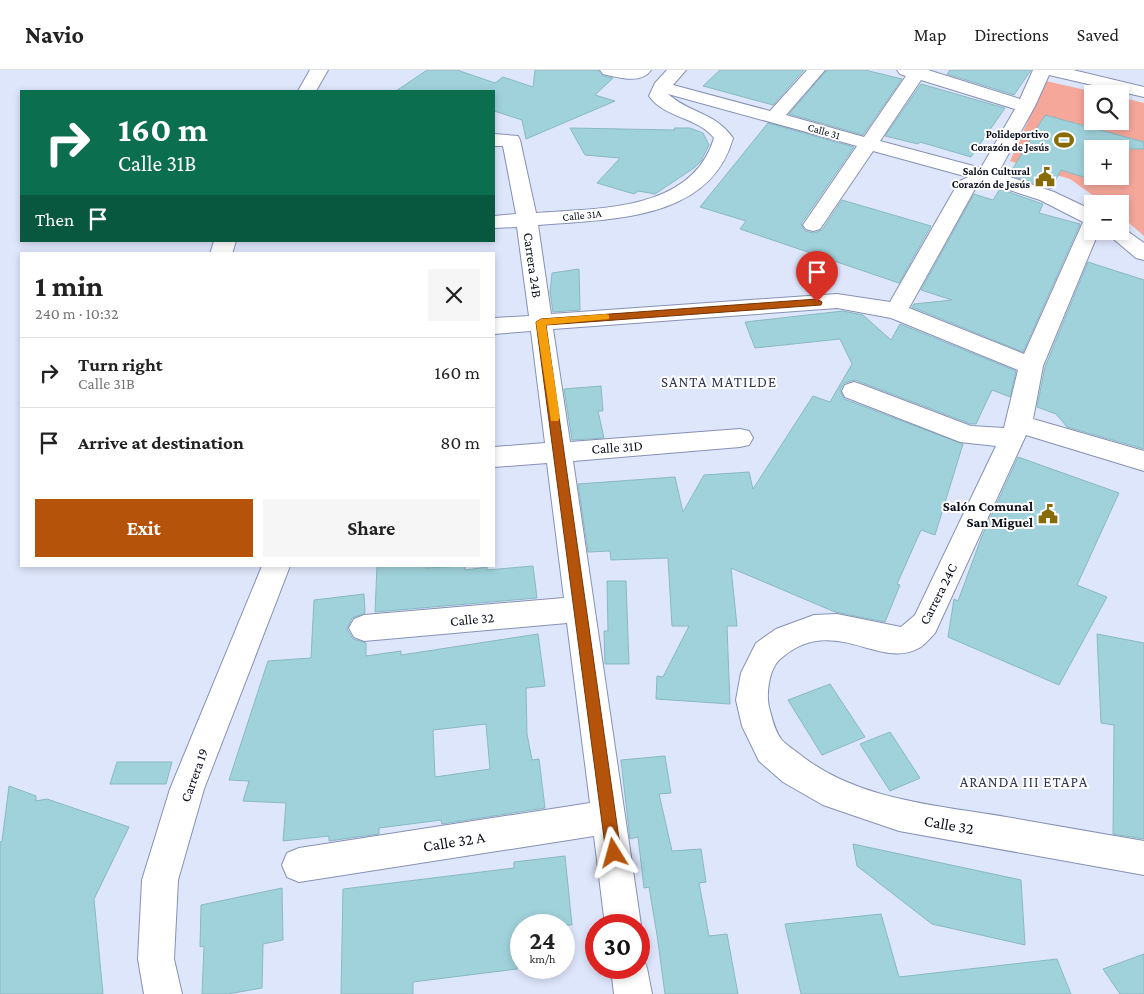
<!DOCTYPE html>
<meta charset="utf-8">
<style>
:root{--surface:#fff;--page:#f6f6f6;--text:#222;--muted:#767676;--line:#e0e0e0;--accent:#b45309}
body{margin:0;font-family:"Crimson Pro",serif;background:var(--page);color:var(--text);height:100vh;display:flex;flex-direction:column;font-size:19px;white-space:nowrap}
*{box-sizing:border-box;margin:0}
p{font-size:16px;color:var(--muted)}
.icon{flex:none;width:28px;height:28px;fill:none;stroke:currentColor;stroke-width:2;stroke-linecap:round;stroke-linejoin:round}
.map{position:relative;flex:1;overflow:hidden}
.side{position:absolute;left:20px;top:182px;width:475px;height:315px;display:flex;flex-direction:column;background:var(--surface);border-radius:0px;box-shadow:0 2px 8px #0003}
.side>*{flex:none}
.hud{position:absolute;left:20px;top:20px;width:475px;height:152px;border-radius:0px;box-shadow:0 2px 8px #0003;background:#0b6e4f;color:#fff;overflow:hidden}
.fabs{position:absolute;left:1084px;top:15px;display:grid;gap:10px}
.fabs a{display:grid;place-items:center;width:45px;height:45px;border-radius:0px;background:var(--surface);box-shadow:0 2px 8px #0003;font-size:25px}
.speed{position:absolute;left:510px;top:844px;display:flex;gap:10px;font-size:25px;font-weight:700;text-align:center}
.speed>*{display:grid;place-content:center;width:65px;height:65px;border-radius:50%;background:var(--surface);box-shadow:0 2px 8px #0003;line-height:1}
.speed small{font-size:12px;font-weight:400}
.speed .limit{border:8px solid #d22;background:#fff;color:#111}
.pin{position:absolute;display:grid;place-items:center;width:42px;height:42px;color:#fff;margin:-51px -21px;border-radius:50% 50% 50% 0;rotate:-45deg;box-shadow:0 0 5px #0007}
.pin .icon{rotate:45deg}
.me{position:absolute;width:55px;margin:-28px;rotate:352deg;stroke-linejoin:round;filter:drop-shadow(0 0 4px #0008)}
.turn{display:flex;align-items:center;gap:18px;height:105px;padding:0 15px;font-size:22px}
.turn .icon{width:65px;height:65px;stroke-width:2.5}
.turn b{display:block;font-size:35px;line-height:42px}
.then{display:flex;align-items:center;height:48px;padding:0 15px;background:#0003;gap:10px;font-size:19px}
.round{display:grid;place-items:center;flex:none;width:52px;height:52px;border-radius:0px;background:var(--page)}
.overview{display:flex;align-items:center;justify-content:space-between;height:85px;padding:0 15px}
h1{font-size:30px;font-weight:700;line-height:38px}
.action{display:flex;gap:10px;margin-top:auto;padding:10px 15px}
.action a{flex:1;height:58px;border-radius:0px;background:var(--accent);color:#fff;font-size:20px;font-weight:700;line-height:58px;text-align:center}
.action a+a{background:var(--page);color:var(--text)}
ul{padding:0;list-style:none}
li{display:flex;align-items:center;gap:15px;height:70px;padding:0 15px;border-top:1px solid var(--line)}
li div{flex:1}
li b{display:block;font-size:19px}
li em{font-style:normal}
header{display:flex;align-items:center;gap:30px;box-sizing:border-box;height:70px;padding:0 25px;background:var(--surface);border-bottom:1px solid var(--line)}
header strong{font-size:24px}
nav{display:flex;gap:28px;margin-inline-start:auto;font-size:18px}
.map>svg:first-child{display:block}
.green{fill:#f5a79a;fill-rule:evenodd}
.building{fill:#a0d2db;stroke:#88b9c2;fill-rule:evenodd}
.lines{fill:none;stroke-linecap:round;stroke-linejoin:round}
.minor-casing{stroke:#8691b4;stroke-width:2}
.minor{fill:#fff;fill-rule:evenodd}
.route{fill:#b45309;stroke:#753606}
.slow{fill:#f59e0b}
.labels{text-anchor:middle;stroke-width:4;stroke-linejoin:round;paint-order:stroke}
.far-street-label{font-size:11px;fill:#0a0e1b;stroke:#fff}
.far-poi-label{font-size:11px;font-weight:bold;fill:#0a0e1b;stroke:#fff;text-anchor:end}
.street-label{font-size:14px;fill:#0a0e1b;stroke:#fff}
.poi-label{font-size:14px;font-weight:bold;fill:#0a0e1b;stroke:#fff;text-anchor:end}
.neighbourhood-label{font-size:15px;letter-spacing:1px;fill:#2f3856;stroke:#fff}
.near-street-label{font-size:16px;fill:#0a0e1b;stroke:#fff}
</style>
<header>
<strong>Navio</strong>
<nav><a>Map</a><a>Directions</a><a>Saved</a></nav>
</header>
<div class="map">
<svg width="1144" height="924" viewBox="0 0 1144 924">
<rect width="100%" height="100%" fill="#dee6fc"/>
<path class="green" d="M 1046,11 L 1103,24 L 1092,24 L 1092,51 L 1120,51 L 1120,27 L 1144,33 L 1144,166 L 1120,145 L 1120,134 L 1105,134 L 1070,109 L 1010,91 ZM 1092,79 L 1120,79 L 1120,106 L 1092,106 Z"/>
<path class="building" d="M 427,0 L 457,0 L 495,13 L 503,7 L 533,17 L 535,0 L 598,0 L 603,6 L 613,8 L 595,25 L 615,31 L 526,69 L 522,50 L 494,41 L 494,21 L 396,21 Z
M 720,0 L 804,0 L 773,35 L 703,16 Z
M 827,0 L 865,0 L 902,9 L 863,65 L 789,44 Z
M 950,0 L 1031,0 L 1014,25 L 947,4 Z
M 921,14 L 1005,38 L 971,87 L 920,72 L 918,74 L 885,66 Z
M 1045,45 L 1144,72 L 1144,79 L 1092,79 L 1092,96 L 1087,108 L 1061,100 L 1051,119 L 1009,105 Z
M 768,53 L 854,77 L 801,154 L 805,161 L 814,163 L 822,160 L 842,130 L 931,156 L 899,213 L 740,159 L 746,151 L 700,137 Z
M 570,58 L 675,60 L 674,58 L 690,58 L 703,63 L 709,75 L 701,91 L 694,98 L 655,124 L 638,121 L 634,124 L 597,113 L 620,88 L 585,85 Z
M 1000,119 L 1043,134 L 1039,143 L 1080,154 L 1023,282 L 912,237 L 914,234 L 952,230 L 921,220 L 974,124 L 993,130 Z
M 1088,192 L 1144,210 L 1144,379 L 1067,357 L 1056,344 L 1037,337 L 1045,297 Z
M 579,199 L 580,240 L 553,242 L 550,222 L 552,203 Z
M 843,241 L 863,245 L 891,270 L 900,254 L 1016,301 L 1010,327 L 992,320 L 976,354 L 971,354 L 855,310 L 844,313 L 840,320 L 844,329 L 963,374 L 935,465 L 921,460 L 897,514 L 900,515 L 885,552 L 835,542 L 731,498 L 737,556 L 727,556 L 730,634 L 656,629 L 657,606 L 663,607 L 689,556 L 672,556 L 668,488 L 611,490 L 610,481 L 588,482 L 578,414 L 675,407 L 683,442 L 704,405 L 749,402 L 753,419 L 813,326 L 830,332 L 852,294 L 840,269 L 755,278 L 745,252 Z
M 601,316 L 603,341 L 598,341 L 604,368 L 572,370 L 564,319 Z
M 1018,387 L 1119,423 L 1077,515 L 1107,527 L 1059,615 L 948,567 L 954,529 L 958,531 L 982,466 Z
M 377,496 L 426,496 L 426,498 L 465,496 L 465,500 L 487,497 L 487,500 L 533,496 L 537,528 L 375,542 Z
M 607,511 L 626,511 L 629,594 L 605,594 L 604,561 L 608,561 Z
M 364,524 L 365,543 L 352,548 L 347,559 L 353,569 L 366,573 L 366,586 L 401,581 L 401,585 L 538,564 L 545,616 L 526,618 L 527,664 L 532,690 L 539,689 L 545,738 L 442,754 L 441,750 L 379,758 L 379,764 L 329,771 L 329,766 L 283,771 L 286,733 L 243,731 L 249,711 L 229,710 L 268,591 L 311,588 L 314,530 ZM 486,654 L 490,699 L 435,707 L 433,660 Z
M 1097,564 L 1144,573 L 1144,769 L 1113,764 L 1114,655 L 1101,653 Z
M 830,614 L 865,667 L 822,685 L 788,630 Z
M 890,662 L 920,708 L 890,721 L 860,674 Z
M 665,686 L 671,723 L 659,724 L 672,781 L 701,779 L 706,812 L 699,813 L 709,866 L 727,864 L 738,924 L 665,924 L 657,865 L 649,817 L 644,818 L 638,767 L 630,769 L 621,690 Z
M 117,692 L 172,692 L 166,714 L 110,714 Z
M 9,716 L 36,726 L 36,731 L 47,729 L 129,757 L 94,829 L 103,924 L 0,924 L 0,772 L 2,771 Z
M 853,774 L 1021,810 L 1025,875 L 932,854 L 857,796 Z
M 565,786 L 572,855 L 521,855 L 521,873 L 515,874 L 517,899 L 413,912 L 413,924 L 341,924 L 343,819 L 514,798 L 514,792 Z
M 282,818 L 283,870 L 263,874 L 262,918 L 228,924 L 202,924 L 204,876 L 200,877 L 201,835 Z
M 881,844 L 899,907 L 1057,889 L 1071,924 L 801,924 L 785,854 Z
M 1144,884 L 1144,924 L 1120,924 L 1103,899 Z"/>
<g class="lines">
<defs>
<path id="minor" d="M 310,0 L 328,0 L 316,21 L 298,21 Z
M 600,0 L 651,0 C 641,15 617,7 603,4 Z
M 667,0 L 686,0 L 673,15 L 770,41 L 807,0 L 825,0 L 786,45 L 864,67 L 906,6 L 900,4 L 897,0 L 928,0 L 1020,29 L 1033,0 L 1073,0 L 1144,17 L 1144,27 L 1049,5 L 1035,36 L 998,103 L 1054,122 L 1092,140 L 1092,161 L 1099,161 L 1043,296 L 1033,349 L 1144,381 L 1144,401 L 1026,365 L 935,563 C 930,568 925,575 919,578 C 879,601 832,541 779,590 C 769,600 766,624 769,637 C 772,648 774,659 781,669 C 785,674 793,679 798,683 C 855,730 936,735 1006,747 C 1052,755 1098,763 1144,771 L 1144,805 L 899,761 L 823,735 L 783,712 L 759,691 L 742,656 L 736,630 L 741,603 L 756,573 L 776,559 L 814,545 L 837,544 L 901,557 L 915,545 L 996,376 L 960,372 L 845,327 L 842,321 L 845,315 L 854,312 L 863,315 L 971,356 L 1004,358 L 1018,300 L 891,248 L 837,238 L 553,259 L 570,372 L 740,359 L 749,361 L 753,368 L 749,375 L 740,377 L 573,391 L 641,855 L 639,860 L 639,855 L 605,855 L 594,766 L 299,812 L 287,807 L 282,795 L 287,783 L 299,778 L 590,733 L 567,553 L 364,571 L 354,567 L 349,558 L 354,549 L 364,545 L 564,528 L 547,393 L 494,397 L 494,377 L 545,373 L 531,261 L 494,264 L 494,248 L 529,246 L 517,157 L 494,158 L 494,146 L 516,144 L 503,76 L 494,76 L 494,64 L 518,66 L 520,70 L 536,143 C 598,138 692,142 714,68 C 698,47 664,48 649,26 L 655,13 ZM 921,10 L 1015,39 L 981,98 L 880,71 ZM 668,24 L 857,76 L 803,155 L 806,159 L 813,161 L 820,159 L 873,81 L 968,107 L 960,111 L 957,115 L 890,232 L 837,224 L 551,244 L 538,155 C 608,149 710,152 733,68 C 715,42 689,43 668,24 ZM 988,113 L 1040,130 L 1083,152 L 1024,284 L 909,238 L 975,119 Z
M 1120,156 L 1144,173 L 1144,190 L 1136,188 L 1104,161 L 1120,161 Z
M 214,171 L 236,171 L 232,184 L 210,184 Z
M 262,496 L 290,496 L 204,719 L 178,810 L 174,889 L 182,924 L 144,924 L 138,889 L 142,810 L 170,719 Z
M 639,884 L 642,885 L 647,898 L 652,924 L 614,924 L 611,898 L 639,898 Z"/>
</defs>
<use href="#minor" class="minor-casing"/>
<use href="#minor" class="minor"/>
</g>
<path class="route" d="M 817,229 L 822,232 L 821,235 L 546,255 L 621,783 L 619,788 L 614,790 L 609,788 L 606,783 L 536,252 L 541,249 Z"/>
<path class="slow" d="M 606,244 L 609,245 L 609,249 L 546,255 L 560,348 L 558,351 L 551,351 L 536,252 L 541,249 Z"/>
<defs>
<symbol id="stadium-bare" viewBox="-9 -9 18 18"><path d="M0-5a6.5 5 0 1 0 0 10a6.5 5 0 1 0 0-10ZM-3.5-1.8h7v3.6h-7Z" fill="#876b08" stroke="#fff" stroke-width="2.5" paint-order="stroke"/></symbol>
<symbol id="civic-bare" viewBox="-9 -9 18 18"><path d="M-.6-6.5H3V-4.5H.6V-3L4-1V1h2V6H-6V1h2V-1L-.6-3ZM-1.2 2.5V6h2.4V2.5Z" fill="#876b08" stroke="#fff" stroke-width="2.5" paint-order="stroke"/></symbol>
</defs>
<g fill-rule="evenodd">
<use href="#stadium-bare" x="1050" y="56" width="28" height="28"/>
<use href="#civic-bare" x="1031" y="93" width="28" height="28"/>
<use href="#civic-bare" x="1034" y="430" width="28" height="28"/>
</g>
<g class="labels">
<g class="far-street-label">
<text transform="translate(824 61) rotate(16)" y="4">Calle 31</text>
<text transform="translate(582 145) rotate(-6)" y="4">Calle 31A</text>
</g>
<g class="far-poi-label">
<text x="1049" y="68">Polideportivo<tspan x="1049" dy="13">Corazón de Jesús</tspan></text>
<text x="1030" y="105">Salón Cultural<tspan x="1030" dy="13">Corazón de Jesús</tspan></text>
</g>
<g class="street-label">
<text transform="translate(533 195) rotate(82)" y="5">Carrera 24B</text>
<text transform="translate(617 377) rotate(-4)" y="5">Calle 31D</text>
<text transform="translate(938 524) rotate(-63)" y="5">Carrera 24C</text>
<text transform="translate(472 549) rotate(-5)" y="5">Calle 32</text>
<text transform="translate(194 705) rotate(-70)" y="5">Carrera 19</text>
</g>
<g class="poi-label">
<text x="1033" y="441">Salón Comunal<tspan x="1033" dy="16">San Miguel</tspan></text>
</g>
<g class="neighbourhood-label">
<text x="719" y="317">SANTA MATILDE</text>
<text x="1024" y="717">ARANDA III ETAPA</text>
</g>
<g class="near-street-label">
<text transform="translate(949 754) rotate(10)" y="6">Calle 32</text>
<text transform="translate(454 771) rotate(-9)" y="6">Calle 32 A</text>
</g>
</g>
</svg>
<div class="fabs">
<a><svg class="icon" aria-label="search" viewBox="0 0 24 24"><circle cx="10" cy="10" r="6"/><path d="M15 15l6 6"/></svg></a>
<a>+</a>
<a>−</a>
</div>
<div class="speed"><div>24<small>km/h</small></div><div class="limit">30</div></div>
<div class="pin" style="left:817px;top:232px;background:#d93025"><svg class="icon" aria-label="arrive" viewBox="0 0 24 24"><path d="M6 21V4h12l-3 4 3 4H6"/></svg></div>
<svg class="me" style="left:614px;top:783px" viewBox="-20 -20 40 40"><path d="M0-17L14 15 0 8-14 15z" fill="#b45309" stroke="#fff" stroke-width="4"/></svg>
<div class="hud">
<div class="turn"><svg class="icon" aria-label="right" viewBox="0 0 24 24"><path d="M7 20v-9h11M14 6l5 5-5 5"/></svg><div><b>160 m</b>Calle 31B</div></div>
<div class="then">Then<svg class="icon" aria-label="arrive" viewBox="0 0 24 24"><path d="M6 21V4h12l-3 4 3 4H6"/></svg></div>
</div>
<section class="side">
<div class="overview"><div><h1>1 min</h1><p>240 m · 10:32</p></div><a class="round"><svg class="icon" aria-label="close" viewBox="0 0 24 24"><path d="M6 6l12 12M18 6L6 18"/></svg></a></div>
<ul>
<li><svg class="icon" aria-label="right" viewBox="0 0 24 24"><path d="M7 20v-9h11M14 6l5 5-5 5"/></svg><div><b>Turn right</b><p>Calle 31B</p></div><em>160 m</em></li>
<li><svg class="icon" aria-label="arrive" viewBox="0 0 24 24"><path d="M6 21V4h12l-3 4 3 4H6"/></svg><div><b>Arrive at destination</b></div><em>80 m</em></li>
</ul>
<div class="action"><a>Exit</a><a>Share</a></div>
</section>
</div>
